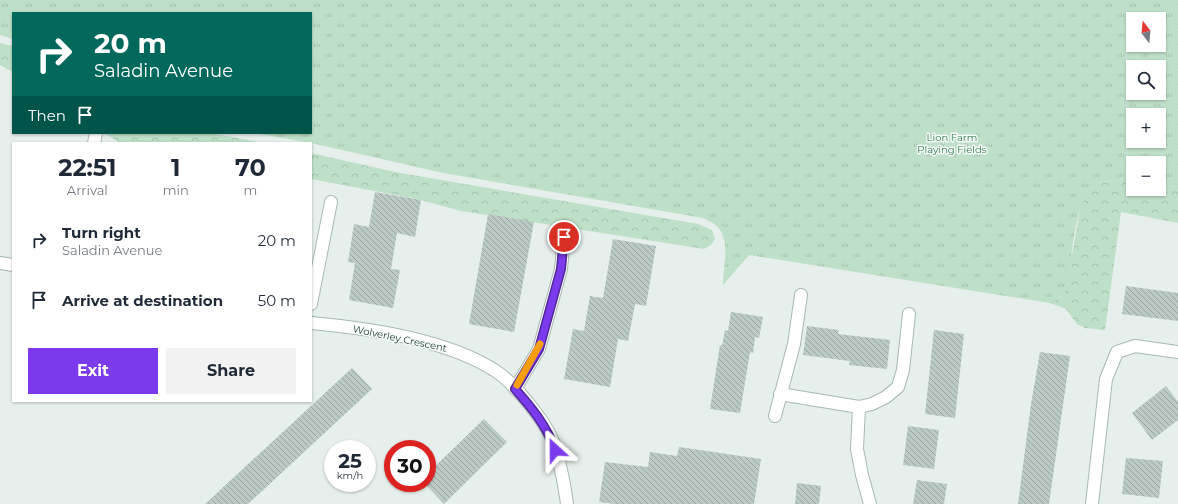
<!DOCTYPE html>
<meta charset="utf-8">
<style>
:root{--surface:#fff;--page:#f2f2f3;--text:#1f2937;--muted:#747a83;--accent:#7c3aed}
body{margin:0;font-family:Montserrat,sans-serif;background:var(--page);color:var(--text);height:100vh;display:flex;flex-direction:column;font-size:15px;white-space:nowrap}
*{box-sizing:border-box;margin:0}
p{font-size:13px;color:var(--muted)}
.icon{flex:none;width:22px;height:22px;fill:none;stroke:currentColor;stroke-width:2;stroke-linecap:round;stroke-linejoin:round}
.map{position:relative;flex:1;overflow:hidden}
.sheet{position:absolute;left:12px;top:142px;width:300px;height:260px;display:flex;flex-direction:column;background:var(--surface);border-radius:0px;box-shadow:0 1px 3px #0004}
.sheet>*{flex:none}
.banner{position:absolute;left:12px;top:12px;width:300px;height:122px;border-radius:0px;box-shadow:0 1px 3px #0004;background:#00695c;color:#fff;overflow:hidden}
.needle{width:26px;rotate:344deg}
.tools{position:absolute;left:1126px;top:12px;display:grid;gap:8px}
.tools a{display:grid;place-items:center;width:40px;height:40px;border-radius:0px;background:var(--surface);box-shadow:0 1px 3px #0004;font-size:20px}
.speed{position:absolute;left:324px;top:440px;display:flex;gap:8px;font-size:20px;font-weight:700;text-align:center}
.speed>*{display:grid;place-content:center;width:52px;height:52px;border-radius:50%;background:var(--surface);box-shadow:0 1px 3px #0004;line-height:1}
.speed small{font-size:10px;font-weight:400}
.speed .limit{border:6px solid #d22;background:#fff;color:#111}
.pin{position:absolute;display:grid;place-items:center;width:34px;height:34px;color:#fff;margin:-17px;border:2px solid #fff;border-radius:50%;box-shadow:0 1px 4px #0007}
.me{position:absolute;width:44px;margin:-22px;rotate:336deg;stroke-linejoin:round;filter:drop-shadow(0 0 3px #0008)}
.turn{display:flex;align-items:center;gap:14px;height:84px;padding:0 16px;font-size:18px}
.turn .icon{width:52px;height:52px;stroke-width:2.5}
.turn b{display:block;font-size:28px;line-height:34px}
.then{display:flex;align-items:center;height:38px;padding:0 16px;background:#0003;gap:8px;font-size:15px}
.eta{display:flex;justify-content:space-evenly;align-items:center;height:68px;text-align:center}
.eta b{font-size:24px;font-weight:700;line-height:28px}
.cta{display:flex;gap:8px;margin-top:auto;padding:8px 16px}
.cta a{flex:1;height:46px;border-radius:0px;background:var(--accent);color:#fff;font-size:16px;font-weight:700;line-height:46px;text-align:center}
.cta a+a{background:var(--page);color:var(--text)}
ul{padding:0;list-style:none}
li{display:flex;align-items:center;gap:12px;height:60px;padding:0 16px}
li div{flex:1}
li b{display:block;font-size:15px}
li em{font-style:normal}
.map>svg:first-child{display:block}
.forest{fill:url(#forest-crowns)}
.park{fill:url(#park-tufts);fill-rule:evenodd}
.building{fill:url(#building-back-hatch)}
.lines{fill:none;stroke-linecap:round;stroke-linejoin:round}
.minor-casing{stroke:#a8b8b2;stroke-width:14}
.minor{stroke:#fff;stroke-width:12}
.route-casing{stroke:#51269a;stroke-width:10}
.route{stroke:#7c3aed;stroke-width:7}
.slow{stroke:#f59e0b;stroke-width:7}
.labels{text-anchor:middle;stroke-width:3;stroke-linejoin:round;paint-order:stroke}
.park-label{font-size:10px;fill:#2d7a4b;stroke:#f7fbf9}
.street-label{font-size:10px;fill:#24423a;stroke:#f7fbf9}
</style>
<div class="map">
<svg width="1178" height="504" viewBox="0 0 1178 504">
<defs>
<pattern id="forest-crowns" width="20" height="18" patternUnits="userSpaceOnUse"><rect width="20" height="18" fill="#bfe0c8"/><path d="M2 6a3 3 0 1 1 6 0M12 15a3 3 0 1 1 6 0" fill="none" stroke="#a4c1ad"/></pattern>
<pattern id="park-tufts" width="24" height="20" patternUnits="userSpaceOnUse"><rect width="24" height="20" fill="#bfe0c8"/><path d="M3 7l-1-3M5 7V3M7 7l1-3M15 17l-1-3M17 17v-4M19 17l1-3" fill="none" stroke="#a4c1ad"/></pattern>
<pattern id="building-back-hatch" width="6" height="6" patternUnits="userSpaceOnUse"><rect width="6" height="6" fill="#bbcac4"/><path d="M-1 5l2 2M0 0l6 6M5-1l2 2" fill="none" stroke="#98a6a0"/></pattern>
</defs>
<rect width="100%" height="100%" fill="#e6efeb"/>
<path class="forest" d="M 0,43 L 13,46 L 13,72 L 0,65 Z
M 104,133 L 211,133 L 264,143 L 120,143 Z
M 311,153 L 395,172 L 698,224 L 712,230 L 715,239 L 711,245 L 704,249 L 461,211 L 417,199 L 311,179 Z
M 1113,180 L 1133,180 L 1133,189 L 1159,189 L 1159,185 L 1178,187 L 1178,223 L 1121,212 L 1105,330 L 1085,328 L 1077,324 L 1066,309 L 1050,303 L 1061,296 L 1069,284 L 1071,261 L 1081,204 L 1087,192 L 1098,183 Z"/>
<path class="park" d="M 0,0 L 1178,0 L 1178,187 L 1159,185 L 1159,163 L 1133,163 L 1133,180 C 1122,180 1110,179 1099,183 C 1078,192 1073,241 1071,262 C 1070,269 1071,277 1069,283 C 1067,293 1058,298 1050,303 L 749,255 L 723,285 C 723,267 732,236 714,224 C 711,221 706,220 703,218 L 443,173 L 311,143 L 254,133 L 311,133 L 311,13 L 13,13 L 13,39 L 0,35 ZM 1133,19 L 1159,19 L 1159,45 L 1133,45 ZM 1133,67 L 1159,67 L 1159,93 L 1133,93 ZM 1133,115 L 1159,115 L 1159,141 L 1133,141 Z"/>
<path class="building" d="M 375,192 L 421,200 L 415,237 L 397,233 L 391,269 L 400,270 L 393,308 L 349,300 L 355,263 L 348,262 L 354,224 L 369,227 Z
M 488,214 L 534,222 L 514,332 L 469,324 Z
M 613,239 L 656,246 L 646,306 L 635,304 L 628,341 L 618,339 L 610,387 L 564,379 L 573,329 L 584,331 L 590,296 L 603,298 Z
M 1126,286 L 1178,293 L 1178,321 L 1122,314 Z
M 731,312 L 763,317 L 759,338 L 755,337 L 753,353 L 750,352 L 740,413 L 710,409 L 720,345 L 722,346 L 725,330 L 728,331 Z
M 807,326 L 839,330 L 838,334 L 890,340 L 887,369 L 849,365 L 850,361 L 803,355 Z
M 934,330 L 964,334 L 955,418 L 925,414 Z
M 1040,352 L 1070,356 L 1049,504 L 1018,504 L 1031,404 Z
M 352,368 L 372,389 L 248,504 L 205,504 Z
M 1166,386 L 1178,402 L 1178,420 L 1152,440 L 1132,413 Z
M 484,419 L 507,442 L 444,504 L 424,483 L 427,483 L 427,474 Z
M 908,426 L 939,430 L 934,469 L 903,465 Z
M 679,447 L 761,459 L 754,504 L 615,504 L 599,502 L 605,462 L 648,467 L 650,452 L 677,456 Z
M 1126,458 L 1163,461 L 1159,498 L 1122,494 Z
M 917,480 L 947,484 L 944,504 L 913,504 Z
M 797,483 L 821,486 L 819,504 L 795,504 Z"/>
<g class="lines">
<defs>
<path id="minor" d="M 94,143 L 96,133
M 0,263 L 13,265
M 311,304 L 331,202
M 311,323 C 367,328 447,340 494,370 C 513,381 543,419 552,439 C 560,460 564,482 567,504
M 515,389 L 539,349 L 561,269 L 564,237
M 780,394 L 859,407 L 872,404 L 886,397 L 898,387 L 903,370 L 909,314
M 859,407 L 857,449 L 862,475 L 870,504
M 775,416 L 794,344 L 801,295
M 1092,504 L 1106,379 L 1117,352 L 1135,346 L 1178,352"/>
</defs>
<use href="#minor" class="minor-casing"/>
<use href="#minor" class="minor"/>
</g>
<g class="lines">
<defs>
<path id="route" d="M 555,450 C 547,426 531,407 515,389 L 539,349 L 561,269 L 564,237"/>
</defs>
<use href="#route" class="route-casing"/>
<use href="#route" class="route"/>
<path class="slow" d="M 517,385 L 540,344"/>
</g>
<g class="labels">
<g class="park-label">
<text x="952" y="141">Lion Farm<tspan x="952" dy="12">Playing Fields</tspan></text>
</g>
<g class="street-label">
<text transform="translate(400 338) rotate(12)" y="4">Wolverley Crescent</text>
</g>
</g>
</svg>
<div class="tools">
<a><svg class="needle" viewBox="-14 -14 28 28"><path d="M0-13l5 13h-10z" fill="#e53935"/><path d="M0 13l5-13h-10z" fill="#747a83"/></svg></a>
<a><svg class="icon" aria-label="search" viewBox="0 0 24 24"><circle cx="10" cy="10" r="6"/><path d="M15 15l6 6"/></svg></a>
<a>+</a>
<a>−</a>
</div>
<div class="speed"><div>25<small>km/h</small></div><div class="limit">30</div></div>
<div class="pin" style="left:564px;top:237px;background:#d93025"><svg class="icon" aria-label="arrive" viewBox="0 0 24 24"><path d="M6 21V4h12l-3 4 3 4H6"/></svg></div>
<svg class="me" style="left:555px;top:450px" viewBox="-20 -20 40 40"><path d="M0-17L14 15 0 8-14 15z" fill="#7c3aed" stroke="#fff" stroke-width="4"/></svg>
<div class="banner">
<div class="turn"><svg class="icon" aria-label="right" viewBox="0 0 24 24"><path d="M7 20v-9h11M14 6l5 5-5 5"/></svg><div><b>20 m</b>Saladin Avenue</div></div>
<div class="then">Then<svg class="icon" aria-label="arrive" viewBox="0 0 24 24"><path d="M6 21V4h12l-3 4 3 4H6"/></svg></div>
</div>
<section class="sheet">
<div class="eta">
<div><b>22:51</b><p>Arrival</p></div>
<div><b>1</b><p>min</p></div>
<div><b>70</b><p>m</p></div>
</div>
<ul>
<li><svg class="icon" aria-label="right" viewBox="0 0 24 24"><path d="M7 20v-9h11M14 6l5 5-5 5"/></svg><div><b>Turn right</b><p>Saladin Avenue</p></div><em>20 m</em></li>
<li><svg class="icon" aria-label="arrive" viewBox="0 0 24 24"><path d="M6 21V4h12l-3 4 3 4H6"/></svg><div><b>Arrive at destination</b></div><em>50 m</em></li>
</ul>
<div class="cta"><a>Exit</a><a>Share</a></div>
</section>
</div>
